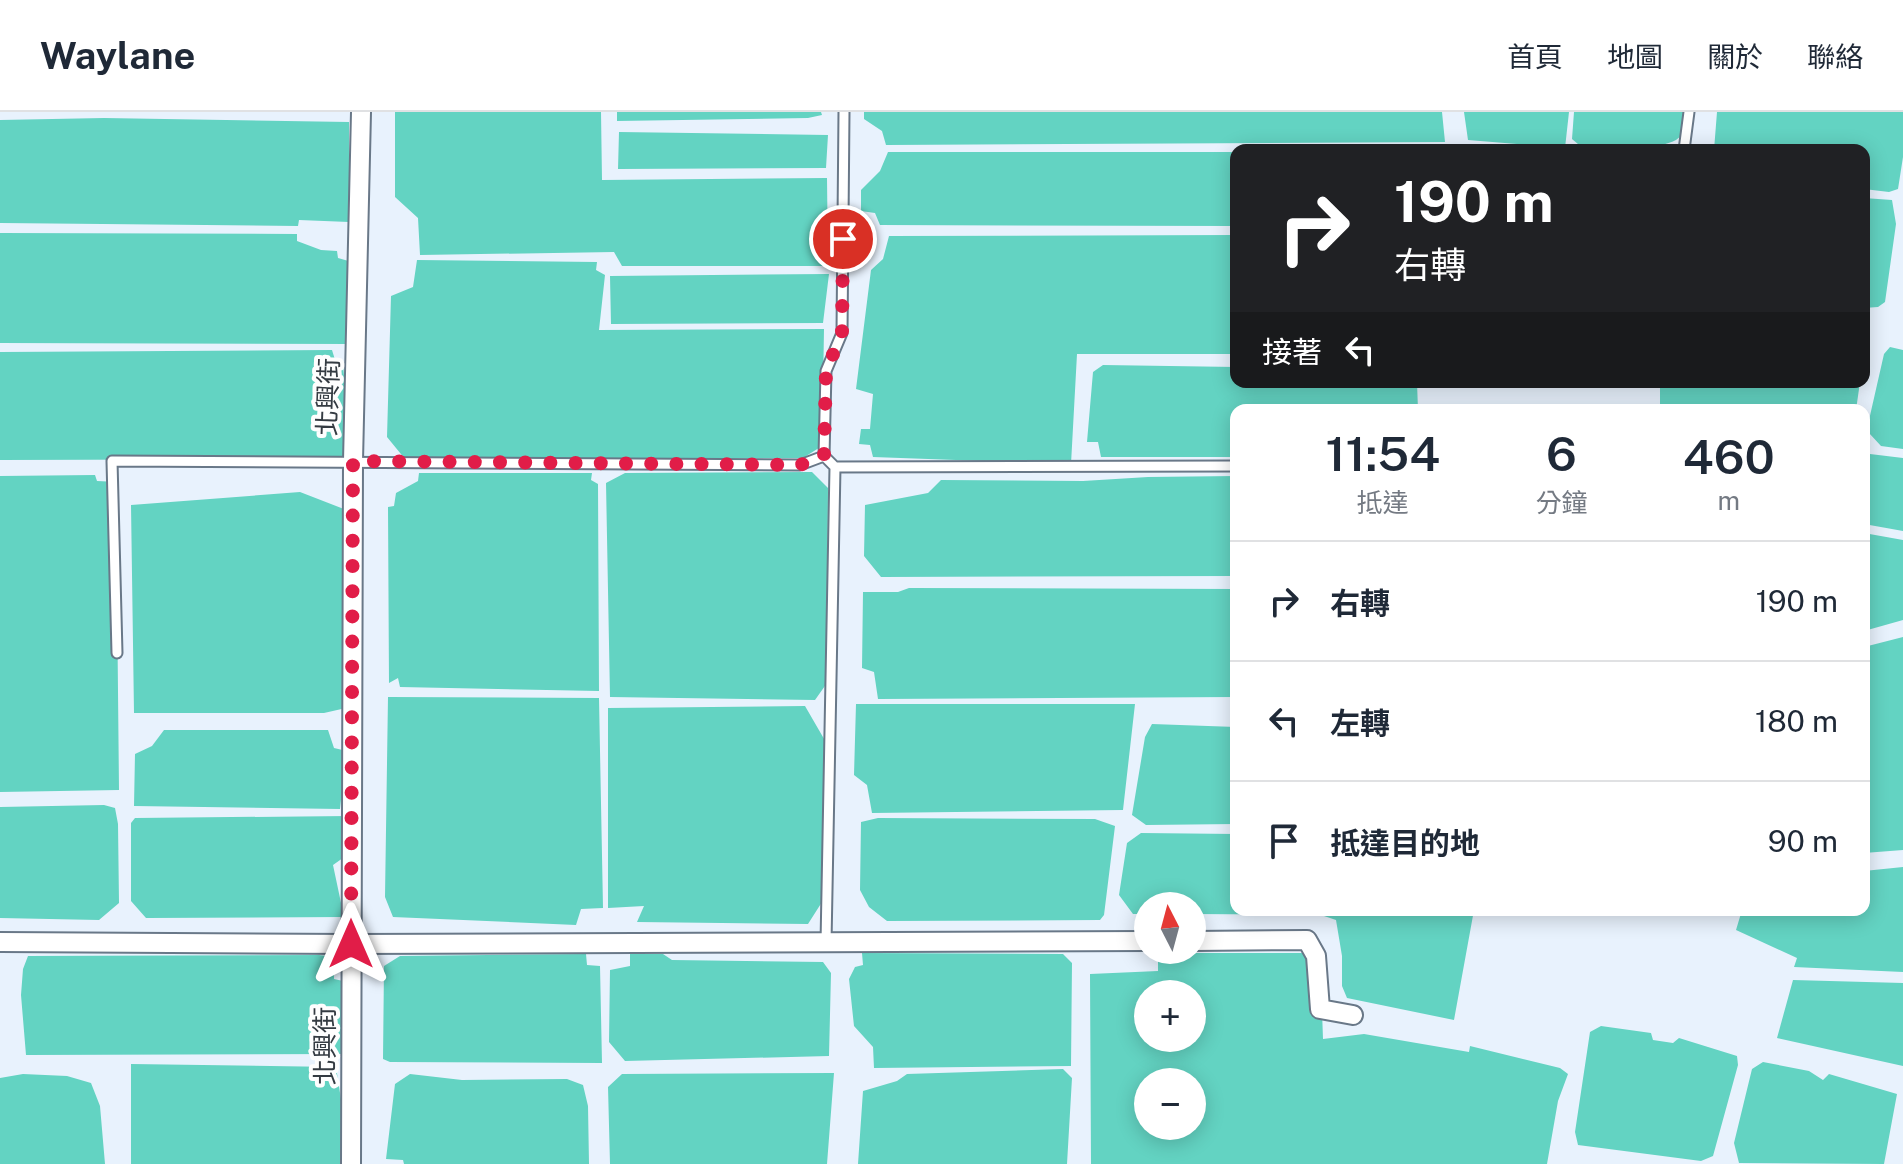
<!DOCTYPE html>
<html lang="zh-TW">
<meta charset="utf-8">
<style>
:root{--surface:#fff;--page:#f6f6f7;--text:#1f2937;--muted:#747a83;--line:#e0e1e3}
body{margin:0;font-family:"Public Sans","Noto Sans TC",sans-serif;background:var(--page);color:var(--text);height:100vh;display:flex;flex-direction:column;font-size:30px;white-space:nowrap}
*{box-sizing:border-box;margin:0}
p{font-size:26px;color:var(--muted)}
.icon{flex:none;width:44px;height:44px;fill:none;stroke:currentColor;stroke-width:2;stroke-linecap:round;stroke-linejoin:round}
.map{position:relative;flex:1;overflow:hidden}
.sheet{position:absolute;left:1230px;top:292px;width:640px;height:512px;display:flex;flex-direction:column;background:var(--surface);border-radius:16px;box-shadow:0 4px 20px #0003}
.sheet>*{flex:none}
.hud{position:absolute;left:1230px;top:32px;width:640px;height:244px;border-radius:16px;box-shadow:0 4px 20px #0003;background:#202124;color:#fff;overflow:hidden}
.needle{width:52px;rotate:354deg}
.fabs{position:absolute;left:1134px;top:780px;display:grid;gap:16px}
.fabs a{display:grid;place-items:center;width:72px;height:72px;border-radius:50%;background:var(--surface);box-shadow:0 4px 20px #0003;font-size:40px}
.pin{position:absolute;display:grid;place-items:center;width:68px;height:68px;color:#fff;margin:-34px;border:4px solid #fff;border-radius:50%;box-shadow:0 2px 8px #0007}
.me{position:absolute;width:88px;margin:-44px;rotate:0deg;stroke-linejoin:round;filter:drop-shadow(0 0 6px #0008)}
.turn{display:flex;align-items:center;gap:28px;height:168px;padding:0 32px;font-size:36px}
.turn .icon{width:104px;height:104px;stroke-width:2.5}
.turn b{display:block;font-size:56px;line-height:68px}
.then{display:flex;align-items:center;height:76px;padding:0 32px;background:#0003;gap:16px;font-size:30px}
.eta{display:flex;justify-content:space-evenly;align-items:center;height:136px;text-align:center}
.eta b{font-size:48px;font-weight:600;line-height:56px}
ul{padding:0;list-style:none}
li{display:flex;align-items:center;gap:24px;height:120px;padding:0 32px;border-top:2px solid var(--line)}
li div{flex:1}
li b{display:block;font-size:30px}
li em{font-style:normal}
header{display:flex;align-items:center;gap:48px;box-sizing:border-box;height:112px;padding:0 40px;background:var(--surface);border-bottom:2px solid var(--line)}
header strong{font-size:38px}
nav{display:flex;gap:44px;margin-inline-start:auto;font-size:28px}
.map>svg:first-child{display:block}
.water{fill:#63d3c2;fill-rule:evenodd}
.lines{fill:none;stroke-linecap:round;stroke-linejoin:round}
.service-casing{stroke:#697888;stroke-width:13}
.minor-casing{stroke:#697888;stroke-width:22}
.service{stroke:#fff;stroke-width:9}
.minor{stroke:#fff;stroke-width:18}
.route{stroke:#e11d48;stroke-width:14;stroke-dasharray:0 25.2}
.labels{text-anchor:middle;stroke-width:8;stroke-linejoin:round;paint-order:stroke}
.street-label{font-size:26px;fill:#343b42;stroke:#fefefe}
</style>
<header>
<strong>Waylane</strong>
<nav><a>首頁</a><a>地圖</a><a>關於</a><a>聯絡</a></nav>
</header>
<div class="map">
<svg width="1903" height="1052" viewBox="0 0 1903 1052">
<rect width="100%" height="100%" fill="#e8f2fd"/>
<path class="water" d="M 395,0 L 601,0 L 602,68 L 827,66 L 828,154 L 622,154 L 614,140 L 420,143 L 418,106 L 395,85 Z
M 617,0 L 821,0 L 822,3 L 808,6 L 617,9 Z
M 864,0 L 1442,0 L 1445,30 L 886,33 L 882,19 L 864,7 Z
M 1464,0 L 1569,0 L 1565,36 L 1468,28 Z
M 1574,0 L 1690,0 C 1690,10 1685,22 1676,28 C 1658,38 1606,38 1585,38 L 1572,27 Z
M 1717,0 L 1903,0 L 1903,45 L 1898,77 L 1889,80 L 1864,77 L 1864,38 L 1714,38 Z
M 104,6 L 349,10 L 349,110 L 299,108 L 298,114 L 0,111 L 0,8 Z
M 619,20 L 828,23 L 826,56 L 618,57 Z
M 888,40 L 1236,40 L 1236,114 L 880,113 L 875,101 L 861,99 L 861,78 L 880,59 Z
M 1864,86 L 1892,88 L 1896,112 L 1885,190 L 1878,195 L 1864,196 Z
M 0,121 L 297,122 L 297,129 L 321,138 L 337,139 L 338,146 L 352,150 L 352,232 L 0,231 Z
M 1236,123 L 1236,242 L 1077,242 L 1071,352 L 873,345 L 870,333 L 859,332 L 861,317 L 870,317 L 873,282 L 856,277 L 871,158 L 883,147 L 889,124 Z
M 417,148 L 597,150 L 596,158 L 605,163 L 599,218 L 824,217 L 822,334 L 803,346 L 405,347 L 387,325 L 391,184 L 413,175 Z
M 829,162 L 823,211 L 611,212 L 610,164 Z
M 1890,235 L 1903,238 L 1903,337 L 1881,334 L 1869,321 L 1869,308 L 1884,242 Z
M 332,238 L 336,251 L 343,252 L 344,264 L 351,269 L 347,347 L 0,348 L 0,240 Z
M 1103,253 L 1236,255 L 1236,270 L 1417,270 L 1418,298 L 1236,298 L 1236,345 L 1101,345 L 1098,330 L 1087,330 L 1093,260 Z
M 1660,270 L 1860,270 L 1856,298 L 1660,298 Z
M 1870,342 L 1903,346 L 1903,419 L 1864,412 L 1864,349 Z
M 812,360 L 828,376 L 827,571 L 815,588 L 610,585 L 606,371 L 625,361 Z
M 419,361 L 592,361 L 591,368 L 598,372 L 599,579 L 400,575 L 398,566 L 389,571 L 388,395 L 394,394 L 396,381 L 418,369 Z
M 95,363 L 97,369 L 118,370 L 116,382 L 119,678 L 0,680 L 0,364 Z
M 1236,364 L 1236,464 L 881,465 L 864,444 L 865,393 L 928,381 L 941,368 L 1083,369 L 1148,365 Z
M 300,380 L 349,399 L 346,596 L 324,601 L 134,601 L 131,393 Z
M 1864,421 L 1903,428 L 1903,508 L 1864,519 Z
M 909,476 L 1236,477 L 1236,585 L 878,587 L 874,560 L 862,556 L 863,480 L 898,480 Z
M 1903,525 L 1903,738 L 1864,741 L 1864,535 Z
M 388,585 L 599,586 L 603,796 L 581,797 L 576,813 L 393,805 L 385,785 Z
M 856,592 L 1135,592 L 1123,698 L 872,701 L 867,673 L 854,663 Z
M 805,594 L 827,632 L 822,790 L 808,812 L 637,810 L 644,794 L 608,796 L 608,596 Z
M 1152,612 L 1236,615 L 1236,712 L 1146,713 L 1132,703 L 1145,625 Z
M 164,618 L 328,618 L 334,636 L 351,640 L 348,688 L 341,688 L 340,697 L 134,694 L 135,642 L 152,634 Z
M 104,693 L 115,696 L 118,712 L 119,791 L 99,808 L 0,806 L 0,695 Z
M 349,704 L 350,741 L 333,753 L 344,805 L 146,806 L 131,789 L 131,711 L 135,706 Z
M 878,706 L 1095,707 L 1115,714 L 1104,803 L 1100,808 L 887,809 L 869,795 L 860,778 L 861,710 Z
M 1141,721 L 1236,722 L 1236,798 L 1474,798 L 1454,908 L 1347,886 L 1342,874 L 1342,844 L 1336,808 L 1321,803 L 1192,802 L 1192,794 L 1148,794 L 1148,802 L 1133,802 L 1119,783 L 1127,731 Z
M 1903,755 L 1903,860 L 1794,855 L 1797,846 L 1736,818 L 1742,798 L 1864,798 L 1864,759 Z
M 862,841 L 1063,842 L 1072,851 L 1071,954 L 874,956 L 873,935 L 854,914 L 849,867 L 855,855 L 863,853 Z
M 1158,841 L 1320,841 L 1323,927 L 1364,922 L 1469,940 L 1470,934 L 1560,956 L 1568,962 L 1558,989 L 1547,1052 L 1091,1052 L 1090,862 L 1158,859 ZM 1148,882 L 1192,882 L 1192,926 L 1148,926 ZM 1148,970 L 1192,970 L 1192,1014 L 1148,1014 Z
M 586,842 L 587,853 L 600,854 L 602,951 L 390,950 L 383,947 L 384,854 L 400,844 Z
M 630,842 L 663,842 L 672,848 L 823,850 L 831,861 L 829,944 L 625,949 L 609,930 L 610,858 L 630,854 Z
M 319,843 L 334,845 L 334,867 L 343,869 L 346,942 L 26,943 L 21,883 L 23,857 L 28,844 Z
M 1793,868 L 1903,871 L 1903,954 L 1777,926 Z
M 1601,914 L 1651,921 L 1653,928 L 1673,931 L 1679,926 L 1737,944 L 1738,953 L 1713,1044 L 1701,1049 L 1578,1033 L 1575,1020 L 1590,920 Z
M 1763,950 L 1809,959 L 1823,968 L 1829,962 L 1897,982 L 1884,1052 L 1739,1051 L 1734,1031 L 1752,957 Z
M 131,952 L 336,955 L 351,1052 L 131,1052 Z
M 1063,957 L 1072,966 L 1067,1052 L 858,1052 L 863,979 L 897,969 L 907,962 Z
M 834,961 L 827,1052 L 610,1052 L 608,975 L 622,962 Z
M 23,962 L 67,964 L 91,971 L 100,994 L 105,1052 L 0,1052 L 0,966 Z
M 410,962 L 462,968 L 567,967 L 583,973 L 588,994 L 589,1052 L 404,1052 L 403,1048 L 386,1047 L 395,972 Z"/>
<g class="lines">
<defs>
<path id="service" d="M 1684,38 L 1689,0
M 824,344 L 826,259 L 842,221 L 844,0
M 117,541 L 112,349 L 800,353 L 824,344 L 835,355 L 1236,354
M 826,831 L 835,355"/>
<path id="minor" d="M 1192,829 L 1307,828 L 1316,844 L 1320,897 L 1353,903
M 0,830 L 351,832 L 1148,829
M 351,1052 L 353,349 L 361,0"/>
</defs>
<use href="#service" class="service-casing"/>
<use href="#minor" class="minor-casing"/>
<use href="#service" class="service"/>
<use href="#minor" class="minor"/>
</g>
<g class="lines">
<path class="route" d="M 351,832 L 353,349 L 800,353 L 824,344 L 826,259 L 842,221 L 843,127"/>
</g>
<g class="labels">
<g class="street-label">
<text transform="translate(328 285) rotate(-88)" y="9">北興街</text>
<text transform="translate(325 934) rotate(-90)" y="9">北興街</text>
</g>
</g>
</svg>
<div class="fabs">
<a><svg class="needle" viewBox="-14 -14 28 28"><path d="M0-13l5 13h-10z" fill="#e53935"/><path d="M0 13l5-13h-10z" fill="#747a83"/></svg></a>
<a>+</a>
<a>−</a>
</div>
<div class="pin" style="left:843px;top:127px;background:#d93025"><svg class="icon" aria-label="arrive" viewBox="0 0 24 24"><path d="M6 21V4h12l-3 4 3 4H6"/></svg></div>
<svg class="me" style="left:351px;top:832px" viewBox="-20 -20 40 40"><path d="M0-17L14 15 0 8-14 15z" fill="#e11d48" stroke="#fff" stroke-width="4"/></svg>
<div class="hud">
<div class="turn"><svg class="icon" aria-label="right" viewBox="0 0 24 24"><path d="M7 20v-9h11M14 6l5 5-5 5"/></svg><div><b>190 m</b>右轉</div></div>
<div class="then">接著<svg class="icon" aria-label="left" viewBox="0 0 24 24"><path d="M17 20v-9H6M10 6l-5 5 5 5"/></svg></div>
</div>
<section class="sheet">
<div class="eta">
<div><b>11:54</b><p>抵達</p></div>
<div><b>6</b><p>分鐘</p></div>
<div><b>460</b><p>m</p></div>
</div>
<ul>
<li><svg class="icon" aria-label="right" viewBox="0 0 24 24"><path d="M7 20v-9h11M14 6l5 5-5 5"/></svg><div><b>右轉</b></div><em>190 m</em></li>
<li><svg class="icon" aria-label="left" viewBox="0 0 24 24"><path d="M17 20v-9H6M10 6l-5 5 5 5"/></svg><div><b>左轉</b></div><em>180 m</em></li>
<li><svg class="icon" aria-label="arrive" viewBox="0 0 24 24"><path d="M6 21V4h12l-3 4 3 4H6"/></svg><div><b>抵達目的地</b></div><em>90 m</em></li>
</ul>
</section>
</div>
